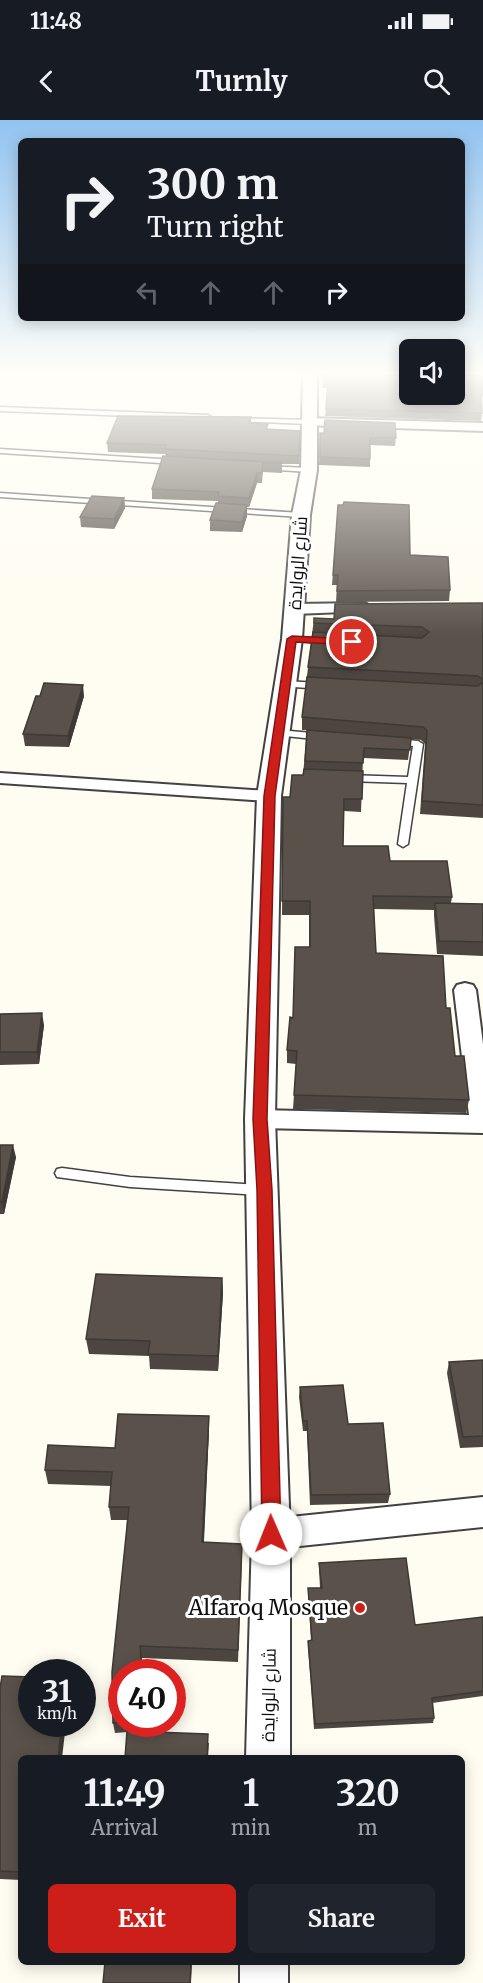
<!DOCTYPE html>
<meta charset="utf-8">
<style>
:root{--surface:#171b24;--page:#20242c;--text:#f1f3f6;--muted:#9ea1a6;--accent:#cc1f1a}
body{margin:0;font-family:Merriweather,Cairo,serif;background:var(--page);color:var(--text);height:100vh;display:flex;flex-direction:column;font-size:22px;white-space:nowrap}
*{box-sizing:border-box;margin:0}
p{font-size:20px;color:var(--muted)}
.icon{flex:none;width:33px;height:33px;fill:none;stroke:currentColor;stroke-width:2;stroke-linecap:round;stroke-linejoin:round}
.map{position:relative;flex:1;overflow:hidden}
.drawer{position:absolute;left:18px;top:1635px;width:447px;height:210px;display:flex;flex-direction:column;background:var(--surface);border-radius:9px;box-shadow:0 3px 15px #0003}
.drawer>*{flex:none}
.banner{position:absolute;left:18px;top:18px;width:447px;height:183px;border-radius:9px;box-shadow:0 3px 15px #0003;background:#171b24;color:var(--text);overflow:hidden}
.fabs{position:absolute;left:399px;top:219px;display:grid;gap:12px}
.fabs a{display:grid;place-items:center;width:66px;height:66px;border-radius:9px;background:var(--surface);box-shadow:0 3px 15px #0003;font-size:30px}
.speed{position:absolute;left:18px;top:1539px;display:flex;gap:12px;font-size:30px;font-weight:700;text-align:center}
.speed>*{display:grid;place-content:center;width:78px;height:78px;border-radius:50%;background:var(--surface);box-shadow:0 3px 15px #0003;line-height:1}
.speed small{font-size:15px;font-weight:400}
.speed .limit{border:9px solid #d22;background:#fff;color:#111}
.pin{position:absolute;display:grid;place-items:center;width:51px;height:51px;color:#fff;margin:-26px;border:3px solid #fff;border-radius:50%;box-shadow:0 2px 6px #0007}
.me{position:absolute;width:66px;margin:-33px;rotate:359deg;stroke-linejoin:round;filter:drop-shadow(0 0 4px #0008)}
.turn{display:flex;align-items:center;gap:21px;height:126px;padding:0 30px;font-size:27px}
.turn .icon{width:78px;height:78px;stroke-width:2.5}
.turn b{display:block;font-size:42px;line-height:51px}
.lanes{display:flex;align-items:center;height:57px;padding:0 30px;background:#0003;justify-content:center;gap:30px;direction:ltr}
.lanes .off{opacity:.35}
.eta{display:flex;justify-content:space-evenly;align-items:center;height:102px;text-align:center}
.eta b{font-size:36px;font-weight:700;line-height:42px}
.cta{display:flex;gap:12px;margin-top:auto;padding:12px 30px}
.cta a{flex:1;height:69px;border-radius:9px;background:var(--accent);color:#fff;font-size:24px;font-weight:700;line-height:69px;text-align:center}
.cta a+a{background:var(--page);color:var(--text)}
.status{display:flex;justify-content:space-between;align-items:center;height:42px;padding:0 30px;background:var(--surface);direction:ltr}
.status svg{height:16px;fill:currentColor}
header{display:flex;justify-content:space-between;align-items:center;height:78px;padding:0 30px;background:var(--surface);font-size:27px;font-weight:700}
.map>svg:first-child{display:block}
.lines{fill:none;stroke-linecap:round;stroke-linejoin:round}
.service-casing{stroke:#424242;stroke-width:3}
.minor-casing{stroke:#424242;stroke-width:4}
.tertiary-casing{stroke:#424242;stroke-width:4}
.service{fill:#fff;fill-rule:evenodd}
.minor{fill:#fff;fill-rule:evenodd}
.tertiary{fill:#fff;fill-rule:evenodd}
.wall{fill:#4d4640}
.shaded-wall{fill:#3e3934}
.building{fill:#59514a;stroke:#3e3934;stroke-width:1.5}
.route{fill:#cc1f1a;stroke:#851411;stroke-width:1.5}
.poi-dot{fill:#cc1f1a;stroke:#fff;stroke-width:2}
.labels{text-anchor:middle;stroke-width:6;stroke-linejoin:round;paint-order:stroke}
.street-label{font-size:18px;fill:#0f0f0f;stroke:#fff}
.near-poi-label{font-size:21px;fill:#0f0f0f;stroke:#fff;text-anchor:end}
</style>
<div class="status"><b>11:48</b><svg viewBox="0 0 49 12"><path d="M0 12V9h3v3zM5 12V6h3v6zM10 12V3h3v9zM15 12V0h3v12zM26 1h20v11H26zM47 4h2v5h-2z"/></svg></div>
<header><svg class="icon" aria-label="back" viewBox="0 0 24 24"><path d="M15 5l-7 7 7 7"/></svg>Turnly<svg class="icon" aria-label="search" viewBox="0 0 24 24"><circle cx="10" cy="10" r="6"/><path d="M15 15l6 6"/></svg></header>
<div class="map">
<svg width="483" height="1863" viewBox="0 0 483 1863">
<rect width="100%" height="100%" fill="#fffdf1"/>
<g class="lines">
<defs>
<path id="service" d="M 0,287 L 208,295 L 211,297 L 208,299 L 0,291 Z
M 232,298 L 308,300 L 311,302 L 308,304 L 234,301 L 231,299 Z
M 0,329 L 176,340 L 179,342 L 176,344 L 0,333 Z
M 265,346 L 309,348 L 312,350 L 309,352 L 263,349 L 262,348 Z
M 0,373 L 301,393 L 305,395 L 301,397 L 0,377 Z
M 289,517 L 327,519 L 331,521 L 327,523 L 292,521 L 288,519 Z
M 284,561 L 321,563 L 325,566 L 321,569 L 281,566 L 281,562 Z
M 279,610 L 323,614 L 328,617 L 323,620 L 276,615 L 276,611 Z
M 397,619 L 418,621 L 423,624 L 408,724 L 403,727 L 398,724 L 407,663 L 348,661 L 343,658 L 348,655 L 408,657 L 413,626 L 394,624 L 392,622 Z
M 62,1048 L 130,1057 L 260,1065 L 265,1066 L 267,1070 L 265,1074 L 260,1075 L 130,1067 L 57,1057 L 55,1053 L 57,1049 Z"/>
<path id="minor" d="M 308,298 L 483,303 L 483,311 L 304,305 L 304,299 Z
M 365,483 L 373,488 L 370,491 L 294,494 L 286,489 L 294,484 Z
M 0,653 L 269,671 L 278,676 L 269,681 L 0,663 Z
M 465,863 L 473,865 L 476,870 L 483,924 L 483,1013 L 260,1008 L 252,1005 L 248,999 L 252,993 L 260,990 L 469,995 L 454,870 L 457,865 Z
M 483,1377 L 483,1407 L 271,1429 L 260,1425 L 256,1414 L 260,1403 L 271,1399 Z"/>
<path id="tertiary" d="M 303,255 L 317,255 L 317,350 L 310,395 L 302,519 L 281,676 L 275,999 L 290,1414 L 290,1638 L 246,1638 L 252,1414 L 245,999 L 257,676 L 282,519 L 292,395 L 301,350 Z
M 240,1842 L 288,1842 L 288,1863 L 240,1863 Z"/>
</defs>
<use href="#service" class="service-casing"/>
<use href="#minor" class="minor-casing"/>
<use href="#tertiary" class="tertiary-casing"/>
<use href="#service" class="service"/>
<use href="#minor" class="minor"/>
<use href="#tertiary" class="tertiary"/>
</g>
<path class="wall" d="M 323,255 L 483,255 L 483,277 L 481,276 L 482,293 L 481,301 L 325,296 L 328,268 L 322,268 Z
M 251,297 L 251,303 L 268,309 L 300,311 L 299,344 L 282,344 L 282,353 L 263,352 L 262,363 L 257,363 L 249,387 L 247,387 L 247,396 L 242,412 L 210,411 L 210,400 L 218,383 L 218,381 L 152,379 L 152,369 L 166,336 L 165,334 L 108,332 L 107,323 Z
M 320,313 L 396,318 L 395,326 L 370,325 L 370,347 L 319,345 Z
M 124,378 L 125,388 L 114,409 L 81,407 L 80,397 Z
M 338,385 L 410,435 L 450,470 L 449,481 L 336,482 L 337,465 L 332,465 Z
M 483,483 L 483,698 L 420,694 L 425,624 L 421,620 L 411,619 L 408,640 L 363,638 L 361,692 L 344,691 L 343,726 L 390,741 L 452,777 L 451,783 L 483,784 L 483,836 L 437,834 L 434,796 L 434,790 L 374,789 L 376,833 L 446,888 L 455,936 L 469,980 L 466,993 L 293,989 L 296,944 L 287,943 L 287,930 L 293,898 L 309,827 L 309,795 L 282,795 L 283,677 L 290,677 L 303,655 L 307,610 L 302,610 L 302,597 L 314,498 L 334,499 Z
M 84,576 L 69,627 L 25,626 L 23,614 Z
M 0,894 L 44,905 L 39,944 L 0,945 Z
M 0,1025 L 16,1037 L 4,1094 L 0,1094 Z
M 222,1158 L 223,1173 L 218,1251 L 150,1249 L 149,1236 L 89,1234 L 86,1219 Z
M 483,1240 L 483,1327 L 460,1328 L 447,1253 L 449,1242 Z
M 300,1267 L 348,1304 L 390,1374 L 388,1383 L 310,1385 L 307,1311 L 303,1311 L 299,1277 Z
M 209,1310 L 204,1422 L 242,1437 L 238,1542 L 142,1538 L 143,1552 L 122,1552 L 122,1604 L 147,1604 L 147,1610 L 131,1612 L 209,1623 L 208,1638 L 125,1638 L 127,1612 L 115,1613 L 113,1603 L 127,1400 L 111,1400 L 109,1387 L 111,1366 L 48,1364 L 45,1350 L 115,1328 Z
M 319,1443 L 415,1505 L 483,1497 L 483,1576 L 432,1583 L 434,1598 L 433,1603 L 314,1609 L 308,1526 L 308,1521 L 311,1520 L 308,1474 L 308,1468 L 320,1468 L 319,1449 Z
M 0,1568 L 21,1638 L 21,1760 L 0,1759 Z"/>
<path class="shaded-wall" d="M 257,353 L 257,363 L 249,387 L 249,378 Z
M 124,378 L 125,388 L 114,409 L 114,399 Z
M 247,385 L 247,396 L 242,412 L 242,402 Z
M 83,565 L 84,576 L 69,627 L 68,616 Z
M 42,893 L 44,905 L 39,944 L 37,932 Z
M 13,1025 L 16,1037 L 4,1094 L 2,1082 Z
M 222,1158 L 223,1173 L 218,1251 L 218,1236 Z
M 209,1296 L 209,1310 L 203,1435 L 202,1422 Z
M 62,1604 L 66,1604 L 62,1638 L 58,1638 Z
M 191,1842 L 192,1842 L 191,1863 L 190,1863 Z"/>
<path class="building" d="M 323,255 L 410,255 L 410,274 L 454,274 L 454,255 L 483,255 L 483,269 L 481,269 L 482,293 L 326,289 L 328,260 L 323,260 Z
M 118,296 L 251,297 L 249,303 L 268,304 L 266,309 L 300,311 L 299,336 L 165,329 L 166,325 L 107,323 Z
M 325,300 L 395,303 L 396,318 L 370,318 L 370,339 L 320,337 L 320,313 L 324,313 Z
M 163,336 L 282,343 L 263,343 L 262,353 L 257,353 L 249,378 L 218,376 L 219,372 L 152,369 Z
M 92,376 L 124,378 L 114,399 L 80,397 Z
M 344,382 L 409,385 L 410,435 L 448,437 L 450,470 L 337,471 L 338,455 L 333,455 L 338,385 L 343,385 Z
M 216,383 L 247,385 L 242,402 L 210,400 Z
M 483,483 L 483,560 L 478,556 L 308,547 L 313,512 L 422,518 L 429,512 L 422,507 L 314,503 L 314,498 L 334,499 L 335,484 Z
M 307,557 L 478,566 L 483,562 L 483,685 L 422,681 L 427,611 L 423,607 L 302,597 Z
M 44,563 L 83,565 L 68,616 L 23,614 L 36,576 L 40,576 Z
M 307,610 L 411,618 L 410,630 L 364,628 L 363,643 L 305,641 Z
M 304,649 L 363,651 L 362,679 L 344,679 L 343,726 L 388,726 L 390,741 L 447,741 L 452,777 L 373,776 L 376,833 L 443,836 L 446,888 L 450,888 L 455,936 L 464,936 L 469,980 L 294,975 L 297,931 L 287,930 L 290,897 L 293,898 L 295,827 L 310,827 L 310,781 L 282,781 L 283,677 L 290,677 L 292,655 L 303,655 Z
M 435,783 L 483,784 L 483,822 L 439,821 Z
M 42,893 L 37,932 L 0,932 L 0,894 Z
M 0,1025 L 13,1025 L 2,1082 L 0,1082 Z
M 96,1154 L 222,1158 L 218,1236 L 148,1234 L 150,1221 L 86,1219 Z
M 483,1240 L 483,1316 L 463,1317 L 449,1242 Z
M 343,1265 L 348,1304 L 383,1303 L 390,1374 L 311,1375 L 307,1301 L 303,1301 L 300,1267 Z
M 118,1294 L 209,1296 L 202,1422 L 242,1424 L 238,1530 L 140,1526 L 142,1552 L 122,1552 L 122,1602 L 113,1603 L 112,1552 L 129,1387 L 109,1387 L 112,1352 L 45,1350 L 48,1325 L 115,1328 Z
M 406,1438 L 415,1505 L 483,1497 L 483,1571 L 432,1578 L 434,1598 L 315,1604 L 308,1521 L 312,1520 L 308,1468 L 322,1468 L 319,1443 Z
M 2,1556 L 32,1557 L 32,1604 L 62,1604 L 58,1638 L 21,1638 L 21,1752 L 0,1751 L 0,1568 Z
M 127,1611 L 208,1614 L 207,1638 L 125,1638 Z
M 105,1842 L 191,1842 L 190,1863 L 103,1863 Z"/>
<linearGradient id="sky" x2="0" y2="1"><stop stop-color="#92c3f0"/><stop offset="0.49" stop-color="#fffef9"/><stop offset="1" stop-color="#fffef9" stop-opacity="0"/></linearGradient>
<rect width="483" height="516" fill="url(#sky)"/>
<path class="route" d="M 292,516 L 352,519 L 357,522 L 352,525 L 296,522 L 275,676 L 267,999 L 272,1070 L 281,1414 L 278,1420 L 271,1423 L 265,1420 L 262,1414 L 257,1070 L 253,999 L 264,676 L 287,519 Z"/>
<circle class="poi-dot" cx="360" cy="1488" r="6"/>
<g class="labels">
<g class="street-label">
<text transform="translate(298 443) rotate(-86)" y="6">شارع الروايدة</text>
<text transform="translate(269 1575) rotate(-89)" y="6">شارع الروايدة</text>
</g>
<g class="near-poi-label">
<text x="348" y="1495">Alfaroq Mosque</text>
</g>
</g>
</svg>
<div class="fabs">
<a><svg class="icon" aria-label="sound" viewBox="0 0 24 24"><path d="M4 9h4l5-4v14l-5-4H4zM17 9q2 3 0 6"/></svg></a>
</div>
<div class="speed"><div>31<small>km/h</small></div><div class="limit">40</div></div>
<div class="pin" style="left:352px;top:522px;background:#d93025"><svg class="icon" aria-label="arrive" viewBox="0 0 24 24"><path d="M6 21V4h12l-3 4 3 4H6"/></svg></div>
<svg class="me" style="left:271px;top:1414px" viewBox="-20 -20 40 40"><circle r="19" fill="#fff"/><path d="M0-13L10 11 0 6-10 11z" fill="#cc1f1a"/></svg>
<div class="banner">
<div class="turn"><svg class="icon" aria-label="right" viewBox="0 0 24 24"><path d="M7 20v-9h11M14 6l5 5-5 5"/></svg><div><b>300 m</b>Turn right</div></div>
<div class="lanes"><svg class="icon off" aria-label="left" viewBox="0 0 24 24"><path d="M17 20v-9H6M10 6l-5 5 5 5"/></svg><svg class="icon off" aria-label="ahead" viewBox="0 0 24 24"><path d="M12 20V5M6 11l6-6 6 6"/></svg><svg class="icon off" aria-label="ahead" viewBox="0 0 24 24"><path d="M12 20V5M6 11l6-6 6 6"/></svg><svg class="icon" aria-label="right" viewBox="0 0 24 24"><path d="M7 20v-9h11M14 6l5 5-5 5"/></svg></div>
</div>
<section class="drawer">
<div class="eta">
<div><b>11:49</b><p>Arrival</p></div>
<div><b>1</b><p>min</p></div>
<div><b>320</b><p>m</p></div>
</div>
<div class="cta"><a>Exit</a><a>Share</a></div>
</section>
</div>
